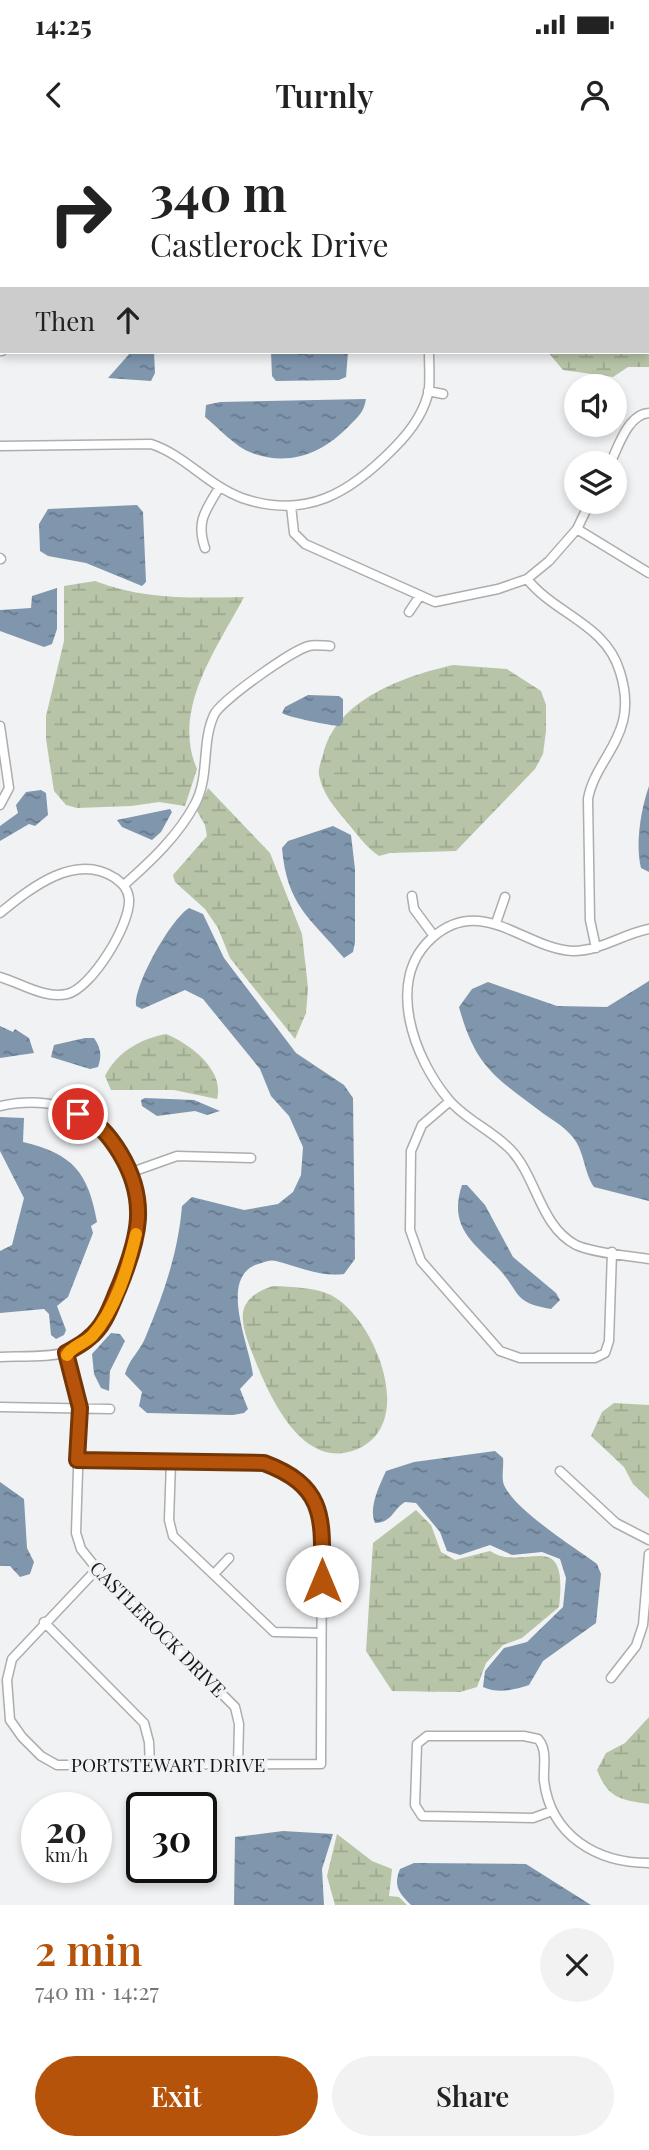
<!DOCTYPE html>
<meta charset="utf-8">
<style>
:root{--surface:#fff;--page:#f2f2f2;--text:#222;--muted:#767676;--accent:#b45309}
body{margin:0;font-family:"Playfair Display",serif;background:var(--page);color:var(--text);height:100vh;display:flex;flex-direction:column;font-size:26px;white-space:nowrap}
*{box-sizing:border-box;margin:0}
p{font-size:23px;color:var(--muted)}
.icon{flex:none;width:38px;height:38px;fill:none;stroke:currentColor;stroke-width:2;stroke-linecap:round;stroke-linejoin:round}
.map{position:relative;height:1765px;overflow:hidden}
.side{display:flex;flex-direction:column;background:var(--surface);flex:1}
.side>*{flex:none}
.banner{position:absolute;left:0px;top:0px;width:649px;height:214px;box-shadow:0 4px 10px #0003;background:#fff;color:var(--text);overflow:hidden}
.fabs{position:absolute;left:564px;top:234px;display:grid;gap:14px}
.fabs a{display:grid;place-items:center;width:63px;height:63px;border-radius:50%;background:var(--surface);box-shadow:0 4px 10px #0003;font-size:35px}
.speed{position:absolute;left:21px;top:1652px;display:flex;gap:14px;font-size:35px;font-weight:700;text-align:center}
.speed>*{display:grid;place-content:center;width:91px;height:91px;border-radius:50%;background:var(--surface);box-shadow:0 4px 10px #0003;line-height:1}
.speed small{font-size:18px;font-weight:400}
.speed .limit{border:4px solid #111;border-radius:10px;background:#fff;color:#111}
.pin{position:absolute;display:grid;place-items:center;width:60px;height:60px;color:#fff;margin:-30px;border:4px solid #fff;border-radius:50%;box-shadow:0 2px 7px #0007}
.me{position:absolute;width:77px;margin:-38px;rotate:0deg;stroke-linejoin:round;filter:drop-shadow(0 0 5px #0008)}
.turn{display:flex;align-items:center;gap:24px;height:147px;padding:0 35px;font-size:32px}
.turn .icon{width:91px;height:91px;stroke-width:2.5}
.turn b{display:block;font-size:49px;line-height:60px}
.then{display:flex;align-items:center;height:66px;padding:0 35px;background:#0003;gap:14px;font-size:26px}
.round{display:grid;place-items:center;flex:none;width:74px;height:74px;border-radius:37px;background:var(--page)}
.head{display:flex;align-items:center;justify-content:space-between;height:119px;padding:0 35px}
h1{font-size:42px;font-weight:600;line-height:52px;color:var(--accent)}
.cta{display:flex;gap:14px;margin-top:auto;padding:14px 35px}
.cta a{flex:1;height:80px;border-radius:42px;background:var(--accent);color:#fff;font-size:28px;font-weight:600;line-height:80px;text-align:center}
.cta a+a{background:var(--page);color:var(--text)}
.status{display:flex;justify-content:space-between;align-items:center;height:49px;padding:0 35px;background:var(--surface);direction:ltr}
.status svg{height:19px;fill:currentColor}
header{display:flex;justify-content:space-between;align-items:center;height:91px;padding:0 35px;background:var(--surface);font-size:32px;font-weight:600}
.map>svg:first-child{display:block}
.wetland{fill:url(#wetland-marsh)}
.water{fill:url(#water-ripples)}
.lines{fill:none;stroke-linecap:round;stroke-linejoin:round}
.minor-casing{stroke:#acadaf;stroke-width:11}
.minor{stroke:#fff;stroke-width:8}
.route-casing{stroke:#753606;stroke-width:18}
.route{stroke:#b45309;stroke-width:12}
.slow{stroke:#f59e0b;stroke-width:12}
.labels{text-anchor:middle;stroke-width:7;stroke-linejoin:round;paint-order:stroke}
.street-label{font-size:19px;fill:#151616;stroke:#f0f2f4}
</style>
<div class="status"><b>14:25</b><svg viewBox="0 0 49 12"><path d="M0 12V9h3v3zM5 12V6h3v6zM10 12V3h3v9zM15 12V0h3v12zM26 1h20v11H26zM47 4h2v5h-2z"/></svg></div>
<header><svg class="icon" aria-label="back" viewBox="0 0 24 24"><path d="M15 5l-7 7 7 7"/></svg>Turnly<svg class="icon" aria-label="person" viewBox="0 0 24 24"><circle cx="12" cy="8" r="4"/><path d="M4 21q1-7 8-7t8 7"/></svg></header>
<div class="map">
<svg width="649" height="1765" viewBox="0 0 649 1765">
<defs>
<pattern id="wetland-marsh" width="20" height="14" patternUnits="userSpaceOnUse" patternTransform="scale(1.75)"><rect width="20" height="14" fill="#b7c4a7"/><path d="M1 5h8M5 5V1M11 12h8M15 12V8" fill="none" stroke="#9ca88f"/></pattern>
<pattern id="water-ripples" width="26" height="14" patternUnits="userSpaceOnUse" patternTransform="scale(1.75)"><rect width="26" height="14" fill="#7f96ad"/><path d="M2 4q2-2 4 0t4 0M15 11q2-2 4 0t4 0" fill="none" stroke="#67798c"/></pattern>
</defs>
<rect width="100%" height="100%" fill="#f0f2f4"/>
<path class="wetland" d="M 648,110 L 649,227 L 628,227 L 613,237 L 563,230 L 548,212 L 648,212 Z
M 95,441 C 145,460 191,458 244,457 C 217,508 171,570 197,629 L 185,666 L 159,662 L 131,666 L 77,668 L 66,665 L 54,651 L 46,599 L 46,576 L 64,501 L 64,446 Z
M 453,525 L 507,529 L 541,551 L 546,565 L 546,591 L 543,614 L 535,629 L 456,711 L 390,713 L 379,716 C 366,707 356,693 346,681 C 334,667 323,654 319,635 C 318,629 321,621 323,615 C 336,559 405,536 453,525 Z
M 208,648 L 270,713 L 302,794 L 308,848 L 306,873 L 295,899 L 230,818 L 218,788 L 205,769 L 175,742 L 173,735 L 207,696 L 205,685 L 197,671 Z
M 166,894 C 190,904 225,930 217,959 L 174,950 L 111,950 L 105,936 C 117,912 140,899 166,894 Z
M 273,1146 C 293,1147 313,1147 331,1155 C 375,1178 419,1286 355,1310 C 302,1330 270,1257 255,1220 C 250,1207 241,1187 243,1173 C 245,1158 260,1150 273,1146 Z
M 614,1263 L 649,1265 L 649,1359 L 633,1344 L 624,1327 L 591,1296 L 602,1272 Z
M 416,1370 L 431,1385 L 441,1412 L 455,1420 L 490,1411 C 524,1434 569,1383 559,1467 L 522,1498 L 503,1505 L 486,1523 L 477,1547 L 460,1552 L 392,1551 L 366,1511 L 373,1403 Z
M 649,1577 L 649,1664 C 620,1660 608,1658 597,1630 L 606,1613 L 625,1603 Z
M 337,1694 L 372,1721 L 392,1729 L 389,1756 L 399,1757 L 407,1765 L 335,1765 L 327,1736 Z"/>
<path class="water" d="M 131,212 L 154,212 L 155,233 L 151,241 L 108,238 Z
M 271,212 L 348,212 L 346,237 L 339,240 L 276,241 L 272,236 Z
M 366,259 C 364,272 358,277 349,286 C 323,313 289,327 252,313 C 235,307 219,288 205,277 L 206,265 L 220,262 Z
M 137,365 L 143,372 L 146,442 L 142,446 L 86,423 L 48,416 L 40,411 L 39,384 L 48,369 Z
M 57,448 L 57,489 L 52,504 L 44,507 L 0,491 L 0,470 L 31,468 L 32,456 Z
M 308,555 L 339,556 L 343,559 L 343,582 L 340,586 C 332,586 287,577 282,573 L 285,567 Z
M 649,646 L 649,732 L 641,728 C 635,704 641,669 649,646 Z
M 41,650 L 46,653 L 48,675 L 35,686 L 29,684 L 0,701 L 0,686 L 18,673 L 16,665 L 26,652 Z
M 170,669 L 172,672 L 161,692 L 152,700 L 122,687 L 117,680 Z
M 333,686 L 351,695 L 355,729 L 355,802 L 353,812 L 344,818 C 309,777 287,765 282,708 L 288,701 Z
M 189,768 L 203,774 L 224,818 L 296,913 L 344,945 L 353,958 L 355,1119 L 344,1134 C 319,1137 300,1127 276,1121 C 269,1119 262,1123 255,1125 C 219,1141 250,1206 253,1235 L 240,1249 L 248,1269 L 244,1273 L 233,1275 L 147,1273 L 139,1266 L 142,1252 L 125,1234 C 129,1219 141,1210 146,1196 C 164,1153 178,1113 182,1066 L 192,1057 L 244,1070 L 278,1064 L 293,1052 L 301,1035 L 303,1007 L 289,976 L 271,956 L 260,929 L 203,859 L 185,850 L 142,869 L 136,866 C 134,844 171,779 189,768 Z
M 649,841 L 649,1061 L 594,1047 C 583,1031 585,1009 570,994 C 562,985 549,978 540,971 C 493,936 475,925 459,867 L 472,849 L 488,842 L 557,866 L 607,867 Z
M 0,886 L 13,892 L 15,889 L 29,898 L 34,913 L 0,918 Z
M 85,898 L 94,898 C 101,908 102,916 98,927 L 90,929 L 51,917 L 54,905 Z
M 145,958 L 194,960 L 220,971 L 207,975 L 195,971 L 157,976 L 142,966 L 141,960 Z
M 0,977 L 24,978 L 23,1002 C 73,1014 88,1032 97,1082 L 91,1086 L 93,1093 L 68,1157 L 57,1166 L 66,1190 L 64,1195 L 56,1199 L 51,1195 L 49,1174 L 44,1169 L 0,1173 L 0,1111 L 12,1105 L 24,1058 L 0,1011 Z
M 462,1045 L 467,1045 L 485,1065 L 513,1117 L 556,1153 L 560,1160 L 551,1169 C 512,1162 522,1154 498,1128 C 473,1102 448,1087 462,1045 Z
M 111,1193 L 120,1194 L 125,1201 L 110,1231 L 109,1251 L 101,1248 L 94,1234 L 92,1214 Z
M 495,1311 L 503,1318 C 504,1326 501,1338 504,1345 C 515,1370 574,1407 597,1424 L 601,1434 L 596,1483 L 543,1521 L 529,1545 C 513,1550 499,1554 483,1547 L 485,1531 L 504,1508 L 527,1502 L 563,1467 L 566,1438 L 560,1419 L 542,1412 L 512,1415 L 490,1405 L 460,1415 L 447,1411 L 440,1392 L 416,1363 L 405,1362 C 392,1370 393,1382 375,1383 C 368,1367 380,1345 386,1331 L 414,1322 Z
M 0,1342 L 24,1359 L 27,1408 L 34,1422 L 30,1434 L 20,1437 L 10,1426 L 0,1426 Z
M 283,1691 L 333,1694 L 322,1729 L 324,1765 L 234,1765 L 235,1697 Z
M 414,1723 L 526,1724 L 591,1765 L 411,1765 C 399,1753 393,1746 400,1729 Z"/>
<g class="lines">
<defs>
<path id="minor" d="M 243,2 L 244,0
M 0,7 L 2,9
M 648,62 L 649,62
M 0,113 L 2,110
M 0,211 L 2,211
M 428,251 L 443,254
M 0,306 L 151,304 C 185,315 207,345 242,358 C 306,380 350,353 394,308 C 409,293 425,272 429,249 C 430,237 429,224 429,212
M 610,324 C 618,307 628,274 649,273
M 291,366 L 294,393 L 305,404 L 435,462 L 498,449 L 527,439 L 549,421 L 577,389 L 590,362
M 577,389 L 649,433
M 205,408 C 196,382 205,371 219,348
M 0,418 L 1,419
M 527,439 C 556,475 606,484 620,532 C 625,548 627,565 623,581 C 616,610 593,630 588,659 L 590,780 L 596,808
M 409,472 L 419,457
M 0,586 L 9,648 L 0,665
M 124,745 C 151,721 178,696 195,664 C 210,636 201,603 214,575 C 220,561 294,509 309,506 C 315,504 324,506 330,506
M 412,756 L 414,769 L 434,796
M 0,773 C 31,748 75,712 115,738 C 123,744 128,749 129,759 C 131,784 91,849 67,854 C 44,859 21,843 0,837
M 496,783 L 505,757
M 649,789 C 623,794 600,811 573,811 C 525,809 482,754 433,797 C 384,839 414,919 449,960 C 466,980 493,991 511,1010 C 537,1038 540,1086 576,1105 C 593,1113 630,1116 649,1119
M 450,961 L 422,985 L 411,1011 L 410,1090 L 421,1121 L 500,1211 L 520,1218 L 595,1218 L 605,1213 L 609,1201 L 612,1112
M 0,966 C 53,955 95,970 123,1017 C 132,1032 139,1050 139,1068 C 140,1095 130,1120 120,1145 C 108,1173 98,1196 69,1211 C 55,1218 17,1216 0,1217
M 132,1032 L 177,1016 L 251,1018
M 66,1213 L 80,1268 L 76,1393 L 81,1409 L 97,1429 L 235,1567 L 239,1584 L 238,1625
M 0,1267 L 110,1269
M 77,1319 L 264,1323 C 303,1338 311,1348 322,1388 L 321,1624 L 57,1625 L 41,1616 L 22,1597 L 10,1580 L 7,1540 L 12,1519 L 97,1429
M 171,1322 L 169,1380 L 173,1396 L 274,1492 L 321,1493
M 560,1331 L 616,1383 L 649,1400
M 214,1434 L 229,1418
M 44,1482 L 144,1583 L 149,1602 L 150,1626
M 611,1538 L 636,1506 L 643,1485 L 649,1414
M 552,1671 L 533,1678 L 422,1676 L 415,1665 L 417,1604 L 427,1596 L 524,1596 L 538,1599 C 548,1610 543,1627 544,1641 C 551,1696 597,1723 649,1723"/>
</defs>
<use href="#minor" class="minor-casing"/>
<use href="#minor" class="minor"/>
</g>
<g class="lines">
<defs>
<path id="route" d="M 78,974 C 98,982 109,995 120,1013 C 149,1061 139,1098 119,1147 C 111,1165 105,1186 89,1198 C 83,1204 74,1208 66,1213 L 80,1268 L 77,1320 L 264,1323 C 328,1347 322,1380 322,1441"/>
</defs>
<use href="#route" class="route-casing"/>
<use href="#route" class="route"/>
<path class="slow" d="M 67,1215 C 71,1207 85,1203 92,1196 C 116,1169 128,1128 136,1094"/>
</g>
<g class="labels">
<g class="street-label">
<text transform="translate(158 1489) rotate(45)" y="7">CASTLEROCK DRIVE</text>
<text x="168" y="1632">PORTSTEWART DRIVE</text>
</g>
</g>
</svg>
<div class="fabs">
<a><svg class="icon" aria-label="sound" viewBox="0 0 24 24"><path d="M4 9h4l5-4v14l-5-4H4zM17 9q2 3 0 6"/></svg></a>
<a><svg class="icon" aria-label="layers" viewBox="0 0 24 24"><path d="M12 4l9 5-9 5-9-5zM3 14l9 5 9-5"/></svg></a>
</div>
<div class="speed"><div>20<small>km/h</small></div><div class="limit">30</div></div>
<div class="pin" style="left:78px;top:974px;background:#d93025"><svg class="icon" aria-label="arrive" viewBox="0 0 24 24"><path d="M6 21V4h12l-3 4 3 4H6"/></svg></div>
<svg class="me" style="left:322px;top:1441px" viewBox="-20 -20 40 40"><circle r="19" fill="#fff"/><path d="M0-13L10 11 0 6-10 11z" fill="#b45309"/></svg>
<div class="banner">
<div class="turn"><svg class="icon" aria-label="right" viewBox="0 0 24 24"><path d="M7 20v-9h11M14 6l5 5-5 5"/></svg><div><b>340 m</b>Castlerock Drive</div></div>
<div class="then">Then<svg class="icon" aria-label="ahead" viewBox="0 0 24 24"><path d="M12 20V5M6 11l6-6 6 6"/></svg></div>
</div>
</div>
<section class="side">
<div class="head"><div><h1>2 min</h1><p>740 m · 14:27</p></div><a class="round"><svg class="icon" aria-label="close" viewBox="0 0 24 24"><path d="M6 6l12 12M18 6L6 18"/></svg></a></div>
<div class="cta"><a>Exit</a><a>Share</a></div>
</section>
